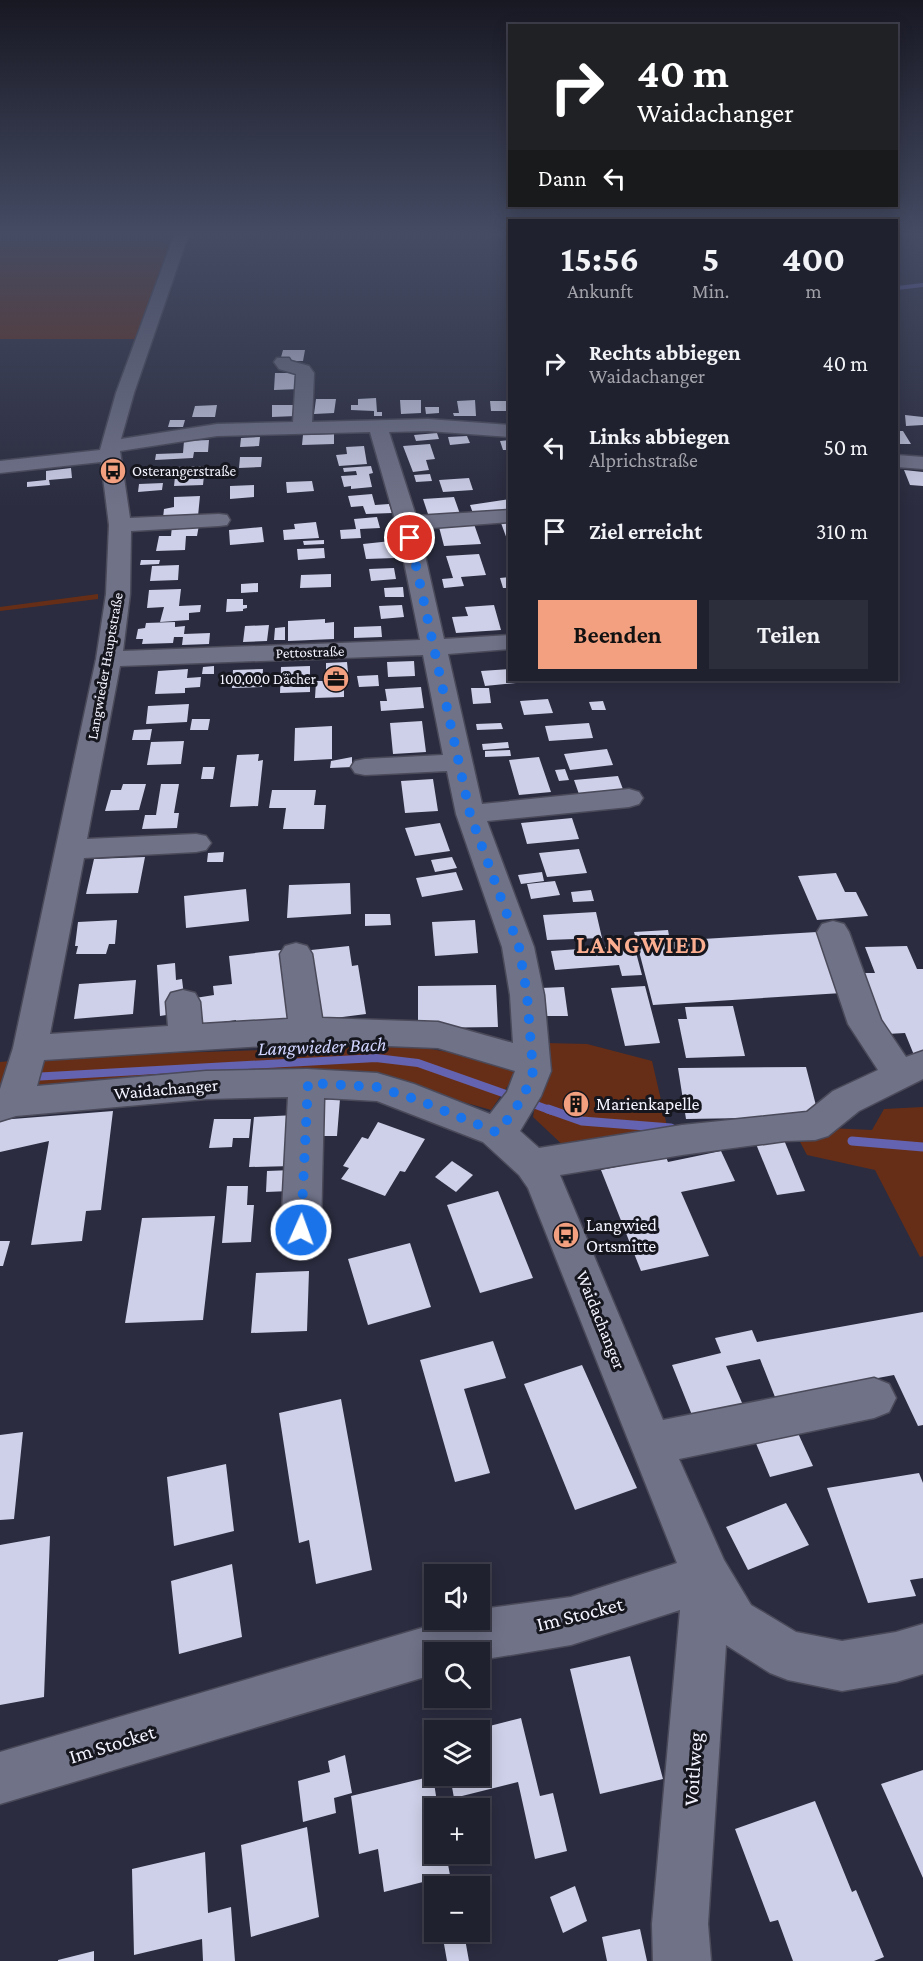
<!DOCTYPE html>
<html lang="de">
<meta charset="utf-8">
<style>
:root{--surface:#20212f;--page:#2d2e3b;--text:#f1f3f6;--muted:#a2a3aa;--line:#3d3e4b;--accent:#f2a080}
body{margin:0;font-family:"Crimson Pro",serif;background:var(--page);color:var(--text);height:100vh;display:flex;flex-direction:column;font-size:22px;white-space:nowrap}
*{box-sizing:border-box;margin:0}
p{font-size:20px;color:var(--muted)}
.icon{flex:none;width:33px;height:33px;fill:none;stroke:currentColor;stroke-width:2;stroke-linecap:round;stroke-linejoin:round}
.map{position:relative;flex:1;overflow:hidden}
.panel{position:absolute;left:508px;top:219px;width:390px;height:462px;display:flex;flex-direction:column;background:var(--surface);border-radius:0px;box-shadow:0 3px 15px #0003,0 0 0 2px var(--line)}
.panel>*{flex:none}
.guide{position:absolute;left:508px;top:24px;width:390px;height:183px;border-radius:0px;box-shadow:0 3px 15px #0003,0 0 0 2px var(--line);background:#202124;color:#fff;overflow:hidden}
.controls{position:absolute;left:424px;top:1564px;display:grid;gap:12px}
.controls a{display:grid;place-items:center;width:66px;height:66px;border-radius:0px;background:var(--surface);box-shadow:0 3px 15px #0003,0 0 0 2px var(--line);font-size:30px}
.pin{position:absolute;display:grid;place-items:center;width:51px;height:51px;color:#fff;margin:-26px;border:3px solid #fff;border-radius:50%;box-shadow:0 2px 6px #0007}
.me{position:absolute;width:66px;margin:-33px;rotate:2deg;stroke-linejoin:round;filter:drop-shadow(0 0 4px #0008)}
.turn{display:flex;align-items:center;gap:21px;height:126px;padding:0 30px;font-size:27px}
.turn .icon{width:78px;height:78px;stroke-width:2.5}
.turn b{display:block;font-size:42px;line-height:51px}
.then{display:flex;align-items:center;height:57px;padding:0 30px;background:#0003;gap:12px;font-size:22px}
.eta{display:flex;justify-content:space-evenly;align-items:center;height:102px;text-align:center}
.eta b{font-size:36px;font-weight:700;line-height:42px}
.cta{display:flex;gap:12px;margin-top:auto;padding:12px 30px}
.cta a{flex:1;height:69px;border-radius:0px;background:var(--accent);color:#111;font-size:24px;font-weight:700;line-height:69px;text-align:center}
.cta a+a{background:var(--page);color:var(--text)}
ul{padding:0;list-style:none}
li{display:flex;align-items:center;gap:18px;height:84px;padding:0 30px}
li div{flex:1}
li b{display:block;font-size:22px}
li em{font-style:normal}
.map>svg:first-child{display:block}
.green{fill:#672e17}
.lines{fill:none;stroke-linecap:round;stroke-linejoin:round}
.stream-far2{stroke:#6363b1;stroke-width:4}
.stream-far1{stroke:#6363b1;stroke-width:8}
.stream{stroke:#6363b1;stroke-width:9}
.building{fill:#cdd0e8}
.minor-casing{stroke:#4a4a5a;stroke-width:3}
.minor{fill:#707288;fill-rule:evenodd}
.route{stroke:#1a73e8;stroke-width:10;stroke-dasharray:0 18}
.labels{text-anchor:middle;stroke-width:6;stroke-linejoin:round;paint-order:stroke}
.far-poi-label{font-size:15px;fill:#f3f4ff;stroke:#15161e;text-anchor:start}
.far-street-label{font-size:15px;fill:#f3f4ff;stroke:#15161e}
.street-label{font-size:18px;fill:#f3f4ff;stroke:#15161e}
.poi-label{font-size:18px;fill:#f3f4ff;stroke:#15161e;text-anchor:start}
.water-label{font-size:20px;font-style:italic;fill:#d0d4ff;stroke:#15161e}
.near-street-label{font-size:21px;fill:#f3f4ff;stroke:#15161e}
.district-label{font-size:24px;font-weight:bold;letter-spacing:1.5px;fill:#fcae91;stroke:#15161e}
</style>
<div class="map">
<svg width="923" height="1961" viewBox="0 0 923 1961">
<rect width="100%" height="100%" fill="#2b2c3f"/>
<path class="green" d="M 0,233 L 147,233 L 170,246 L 136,339 L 0,339 Z
M 98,594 L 98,599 L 0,611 L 0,607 Z
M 545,1043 L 587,1044 L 652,1061 L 669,1135 L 567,1149 L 533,1117 Z
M 408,1045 L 522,1065 L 491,1110 L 397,1083 L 0,1092 L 0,1062 L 55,1057 Z
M 923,1107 L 923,1256 L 920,1257 L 875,1170 L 807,1155 L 799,1140 L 806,1127 L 872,1130 L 884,1109 Z"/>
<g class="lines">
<path class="stream-far2" d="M 897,288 L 923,285"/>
<path class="stream-far1" d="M 31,1077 L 376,1058 L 418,1063 L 514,1097
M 528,1102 L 552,1111"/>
<path class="stream" d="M 548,1109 L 582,1121 L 671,1128
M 852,1141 L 923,1147"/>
</g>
<path class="building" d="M 283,350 L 305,350 L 303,361 L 280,361 Z
M 275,373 L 301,373 L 300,389 L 274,390 Z
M 376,398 L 377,412 L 382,412 L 382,416 L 374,416 L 374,411 L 351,410 L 351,405 L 358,405 L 358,399 Z
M 316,399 L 336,399 L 334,413 L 314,414 Z
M 400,400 L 421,400 L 421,413 L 401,414 Z
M 475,400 L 476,416 L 454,416 L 453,413 L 459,413 L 457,401 Z
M 490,401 L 507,401 L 507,411 L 491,411 Z
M 217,405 L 215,417 L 192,417 L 195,406 Z
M 272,405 L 297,405 L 296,416 L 272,417 Z
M 425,407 L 439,407 L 439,413 L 426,414 Z
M 905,415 L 923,417 L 923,425 L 906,426 Z
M 170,420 L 185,420 L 183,427 L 168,427 Z
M 897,431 L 903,431 L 911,444 L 897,444 Z
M 437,433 L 439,439 L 416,441 L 414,435 Z
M 334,434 L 334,444 L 302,445 L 303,435 Z
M 467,436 L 470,443 L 450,445 L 448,437 Z
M 260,437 L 259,446 L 240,447 L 241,438 Z
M 209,440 L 208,452 L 194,452 L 193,458 L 155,460 L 156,454 L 183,453 L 184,441 Z
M 510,440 L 510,450 L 503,450 L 500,441 Z
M 430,444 L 435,459 L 426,460 L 429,470 L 413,472 L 403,446 Z
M 364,446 L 367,464 L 339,466 L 336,455 L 347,454 L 346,447 Z
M 240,457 L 262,457 L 261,467 L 239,468 Z
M 205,466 L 203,485 L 174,486 L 176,467 Z
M 371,466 L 373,473 L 369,474 L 372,487 L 351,489 L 351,486 L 344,487 L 341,476 L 357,475 L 356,471 L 344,472 L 343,468 Z
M 71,468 L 72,478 L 49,480 L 50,485 L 27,487 L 27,482 L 46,480 L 46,471 Z
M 904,470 L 923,472 L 923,486 L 910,485 Z
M 430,474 L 432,481 L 416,482 L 414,475 Z
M 469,478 L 473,490 L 443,492 L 439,480 Z
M 312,481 L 314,491 L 287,493 L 286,482 Z
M 163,483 L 162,490 L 138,492 L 139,484 Z
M 254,485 L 254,497 L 230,499 L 230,486 Z
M 372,494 L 375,505 L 389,504 L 392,513 L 366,514 L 363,506 L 351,507 L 348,496 Z
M 200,496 L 198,516 L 163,518 L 164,509 L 174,507 L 174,497 Z
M 454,497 L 460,514 L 429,517 L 423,499 Z
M 510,499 L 510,514 L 474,516 L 470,505 Z
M 377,517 L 380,528 L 360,529 L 361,538 L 341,539 L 340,530 L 356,529 L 354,519 Z
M 316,522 L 319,538 L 284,540 L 283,530 L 295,529 L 294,524 Z
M 510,522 L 510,542 L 508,542 L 501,523 Z
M 474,524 L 481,544 L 444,546 L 439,527 Z
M 199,525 L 197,536 L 186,536 L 185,550 L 156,551 L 159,536 L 171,536 L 172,526 Z
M 262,527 L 264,542 L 230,545 L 229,530 Z
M 324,540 L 324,544 L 304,545 L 303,541 Z
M 391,541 L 395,558 L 366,559 L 363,544 Z
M 324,548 L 325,558 L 298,560 L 297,549 Z
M 479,554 L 486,575 L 461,577 L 464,586 L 444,588 L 442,579 L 453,578 L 446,556 Z
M 141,560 L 160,560 L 159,564 L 140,565 Z
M 179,565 L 178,580 L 150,581 L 152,566 Z
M 394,568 L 396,579 L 371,581 L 369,569 Z
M 331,574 L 331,587 L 300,588 L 301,575 Z
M 510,577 L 510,588 L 503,588 L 500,578 Z
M 258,583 L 258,592 L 241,593 L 241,584 Z
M 403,587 L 404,597 L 385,597 L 384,588 Z
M 181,589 L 179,606 L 201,605 L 200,612 L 189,613 L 189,620 L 160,622 L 164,607 L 147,608 L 149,590 Z
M 227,599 L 243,599 L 243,605 L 247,605 L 247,608 L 243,609 L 243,611 L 226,612 Z
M 402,605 L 404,617 L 381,619 L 379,606 Z
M 494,605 L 501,630 L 456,633 L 452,617 L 468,616 L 465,607 Z
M 325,619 L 325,623 L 334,622 L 334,639 L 288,641 L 288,621 Z
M 175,622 L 175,627 L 185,626 L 184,634 L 210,633 L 209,644 L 182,645 L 183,637 L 174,637 L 173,643 L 142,644 L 143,639 L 136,639 L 138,629 L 145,628 L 146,623 Z
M 269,625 L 267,641 L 243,642 L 245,626 Z
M 381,626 L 382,637 L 354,638 L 354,627 Z
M 285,627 L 285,640 L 274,640 L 275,628 Z
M 414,661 L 415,676 L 388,677 L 387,662 Z
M 347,662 L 348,672 L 326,673 L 326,663 Z
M 214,666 L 214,674 L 202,674 L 203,667 Z
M 310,666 L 310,692 L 280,693 L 281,667 Z
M 188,669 L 187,678 L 201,677 L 200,687 L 185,688 L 185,693 L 155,694 L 158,671 Z
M 263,669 L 262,687 L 232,688 L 233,670 Z
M 510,669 L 510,680 L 515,680 L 516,683 L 485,686 L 481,671 Z
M 344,673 L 344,697 L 315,698 L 316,681 L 327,681 L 328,674 Z
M 378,675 L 379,686 L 359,687 L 357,676 Z
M 421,687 L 424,708 L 381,711 L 380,701 L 387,701 L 385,689 Z
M 471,688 L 489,688 L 491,703 L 473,704 Z
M 548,699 L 553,713 L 524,715 L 520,701 Z
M 603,701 L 606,710 L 592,710 L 589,702 Z
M 189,704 L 187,722 L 146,724 L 148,706 Z
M 192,719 L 210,719 L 208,730 L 190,730 Z
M 422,721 L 426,752 L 393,754 L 390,723 Z
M 501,723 L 503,729 L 477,730 L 476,724 Z
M 589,723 L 593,738 L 549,741 L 545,726 Z
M 332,726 L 332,759 L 294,761 L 295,728 Z
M 152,729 L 150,740 L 132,740 L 134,730 Z
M 184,741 L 181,764 L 147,765 L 151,742 Z
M 508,742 L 509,748 L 483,750 L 482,744 Z
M 607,749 L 613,765 L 570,770 L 564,754 Z
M 510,750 L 511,756 L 485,757 L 485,751 Z
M 259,754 L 258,761 L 263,760 L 258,806 L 230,807 L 237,755 Z
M 352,757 L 352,767 L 330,768 L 331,761 Z
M 539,757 L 551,792 L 519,795 L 509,760 Z
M 203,767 L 215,767 L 213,779 L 201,779 Z
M 565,769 L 569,780 L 559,781 L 555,770 Z
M 618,776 L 624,792 L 580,797 L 574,780 Z
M 433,779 L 438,811 L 405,813 L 401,781 Z
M 123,784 L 146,784 L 139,810 L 105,811 L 111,790 L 121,790 Z
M 161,784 L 179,784 L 174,813 L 179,813 L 177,828 L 142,829 L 145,815 L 156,815 Z
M 272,790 L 316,790 L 314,805 L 326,805 L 324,829 L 283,829 L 286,808 L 269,808 Z
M 572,818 L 579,839 L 527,844 L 521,823 Z
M 440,823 L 450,851 L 415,856 L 405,828 Z
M 579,849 L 587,873 L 547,877 L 539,853 Z
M 224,852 L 223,862 L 207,862 L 208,853 Z
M 145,857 L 138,893 L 86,894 L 94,859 Z
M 452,857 L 457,868 L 435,872 L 431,860 Z
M 456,872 L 463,890 L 422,897 L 416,878 Z
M 542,872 L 544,881 L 521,884 L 518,875 Z
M 836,873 L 845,892 L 856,892 L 868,916 L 817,920 L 798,876 Z
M 555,881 L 560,895 L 531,899 L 527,884 Z
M 350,883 L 351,914 L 287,918 L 289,885 Z
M 246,889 L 249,921 L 186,928 L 184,896 Z
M 591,890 L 594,901 L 573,902 L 571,892 Z
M 596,912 L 602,938 L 547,940 L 543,915 Z
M 365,914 L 390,914 L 391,925 L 365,926 Z
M 117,920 L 115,944 L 109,944 L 106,954 L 76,954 L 78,946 L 75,946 L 78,922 Z
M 475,920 L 478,953 L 435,956 L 432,922 Z
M 668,930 L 670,941 L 817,932 L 842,993 L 653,1005 L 634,932 Z
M 634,945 L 642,975 L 622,976 L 619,965 L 555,970 L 551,951 Z
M 349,946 L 352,966 L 358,965 L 366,1014 L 319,1020 L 311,950 Z
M 907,946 L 917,969 L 923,969 L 923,1054 L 914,1055 L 905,1033 L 887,1034 L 864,973 L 875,973 L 865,947 Z
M 281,950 L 290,1020 L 236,1027 L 236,1020 L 191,1027 L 189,999 L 214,995 L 213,986 L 232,984 L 229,956 Z
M 175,963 L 176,980 L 182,979 L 184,996 L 179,1013 L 160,1016 L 157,965 Z
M 136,980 L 133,1014 L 74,1019 L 79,984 Z
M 496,985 L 498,1027 L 418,1028 L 418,986 Z
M 645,986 L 660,1043 L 625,1046 L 611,988 Z
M 564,987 L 568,1016 L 545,1016 L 541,988 Z
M 733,1006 L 745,1056 L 686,1058 L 678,1019 L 687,1019 L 685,1007 Z
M 806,1067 L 819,1117 L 686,1119 L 678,1068 Z
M 572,1098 L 580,1098 L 581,1109 L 573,1109 Z
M 340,1099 L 337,1136 L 313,1136 L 315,1100 Z
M 113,1111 L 101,1210 L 86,1211 L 82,1241 L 31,1245 L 49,1141 L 0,1152 L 0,1120 Z
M 296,1115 L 293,1166 L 249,1167 L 254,1117 Z
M 214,1119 L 251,1119 L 249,1138 L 233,1138 L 232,1147 L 209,1148 Z
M 378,1122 L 425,1139 L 405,1172 L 400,1171 L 385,1196 L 341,1179 L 349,1168 L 343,1166 L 362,1137 L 368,1139 Z
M 784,1140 L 805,1191 L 777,1195 L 756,1144 Z
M 721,1151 L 735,1181 L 681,1192 L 709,1256 L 641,1271 L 601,1170 L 666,1157 L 668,1162 Z
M 452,1161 L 473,1175 L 456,1192 L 435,1177 Z
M 292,1170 L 290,1191 L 266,1192 L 267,1171 Z
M 227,1186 L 248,1186 L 247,1205 L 254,1205 L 251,1242 L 222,1243 Z
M 498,1191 L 533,1278 L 480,1293 L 447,1205 Z
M 215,1216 L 203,1320 L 125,1323 L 142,1218 Z
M 0,1241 L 10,1241 L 3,1266 L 0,1266 Z
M 410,1243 L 431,1307 L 368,1325 L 348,1259 Z
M 309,1271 L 307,1331 L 251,1333 L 256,1273 Z
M 923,1312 L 923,1425 L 918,1426 L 894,1375 L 775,1397 L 760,1359 L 726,1366 L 746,1412 L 696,1425 L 672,1365 L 721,1353 L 715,1338 L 752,1330 L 757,1342 Z
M 493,1341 L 506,1378 L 464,1389 L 490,1473 L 455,1482 L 420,1360 Z
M 582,1365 L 637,1488 L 575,1510 L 524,1384 Z
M 341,1399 L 372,1570 L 316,1584 L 309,1540 L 299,1543 L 279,1413 Z
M 797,1431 L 813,1466 L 770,1477 L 755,1441 Z
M 23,1432 L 14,1519 L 0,1520 L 0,1435 Z
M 226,1464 L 234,1531 L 174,1546 L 167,1477 Z
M 919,1473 L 923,1483 L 923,1578 L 910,1580 L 916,1596 L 868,1603 L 827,1488 Z
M 786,1503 L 809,1545 L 748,1570 L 726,1527 Z
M 50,1536 L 44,1697 L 0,1705 L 0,1545 Z
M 232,1564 L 242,1637 L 179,1654 L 171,1581 Z
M 630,1656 L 663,1779 L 600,1794 L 570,1669 Z
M 521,1718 L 540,1796 L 553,1793 L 567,1851 L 535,1859 L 518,1782 L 454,1798 L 450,1776 L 480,1776 L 480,1731 L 474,1730 Z
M 345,1755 L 352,1793 L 334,1798 L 336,1813 L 303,1822 L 298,1781 L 330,1772 L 328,1761 Z
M 923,1770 L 923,1878 L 881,1784 Z
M 433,1776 L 438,1809 L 435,1809 L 435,1854 L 446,1854 L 450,1875 L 384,1892 L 378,1849 L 359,1854 L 351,1796 Z
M 815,1801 L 852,1892 L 856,1890 L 884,1957 L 874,1961 L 793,1961 L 778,1920 L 770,1922 L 735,1829 Z
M 307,1827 L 319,1917 L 251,1937 L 241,1845 Z
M 205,1852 L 208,1913 L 231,1907 L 235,1961 L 203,1961 L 202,1939 L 134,1955 L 132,1869 Z
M 575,1886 L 587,1921 L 563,1933 L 550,1897 Z
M 640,1929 L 647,1961 L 607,1961 L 602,1937 Z
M 465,1939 L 469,1961 L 447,1961 L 444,1944 Z
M 94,1951 L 94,1961 L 58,1961 L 58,1960 Z"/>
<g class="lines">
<defs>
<path id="minor" d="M 175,233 L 189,233 L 134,393 L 121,439 L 217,424 L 293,422 L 296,374 L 279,369 L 274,362 L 277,358 L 289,358 L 291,361 L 309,366 L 314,373 L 312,422 L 428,419 L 510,425 L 510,437 L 428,431 L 389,432 L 416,516 L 510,510 L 510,522 L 419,529 L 444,639 L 510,635 L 510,649 L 448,654 L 482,804 L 629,789 L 639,792 L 643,798 L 639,804 L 629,807 L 487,821 L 534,947 L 544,995 L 551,1071 L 541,1096 L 520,1131 L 539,1148 L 682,1125 L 807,1112 L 833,1091 L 878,1070 L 848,1024 L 817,932 L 822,924 L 833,921 L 844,924 L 849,932 L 881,1020 L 906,1057 L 923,1051 L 923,1079 L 859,1111 L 828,1136 L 815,1140 L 785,1141 L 682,1155 L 560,1175 L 663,1420 L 874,1378 L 889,1384 L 896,1398 L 889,1412 L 874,1418 L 679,1459 L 724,1560 L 751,1605 L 796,1632 L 842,1641 L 896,1632 L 923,1624 L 923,1674 L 896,1682 L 842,1691 L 788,1680 L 770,1673 L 726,1645 L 708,1924 L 711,1961 L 653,1961 L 652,1924 L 680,1610 L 571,1645 L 480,1660 L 480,1653 L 435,1653 L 435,1674 L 0,1804 L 0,1752 L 449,1620 L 480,1620 L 480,1611 L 489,1608 L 571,1597 L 677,1563 L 528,1188 L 519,1175 L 483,1142 L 377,1101 L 324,1098 L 321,1230 L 315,1242 L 301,1246 L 287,1242 L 281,1230 L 288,1097 L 206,1099 L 16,1116 L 0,1121 L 0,1089 L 13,1048 L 96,659 L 106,594 L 109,525 L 101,462 L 0,473 L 0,461 L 100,450 L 116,393 ZM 370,432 L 396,523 L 420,640 L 123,651 L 130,594 L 131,531 L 219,526 L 227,525 L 230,520 L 227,515 L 219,514 L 130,518 L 120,451 L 217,436 ZM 423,655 L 443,755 L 365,759 L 355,761 L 351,767 L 355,773 L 365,775 L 447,771 L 456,814 L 502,947 L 510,995 L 513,1043 L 438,1022 L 322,1018 L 312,954 L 307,946 L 296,943 L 285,946 L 280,954 L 288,1019 L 202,1024 L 200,1002 L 195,993 L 183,990 L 171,993 L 166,1002 L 168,1026 L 50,1034 L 84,858 L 196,852 L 206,850 L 211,843 L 206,836 L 196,834 L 87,839 L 120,666 ZM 312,1043 L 438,1048 L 515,1071 L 507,1092 L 490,1114 L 414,1084 L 377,1073 L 307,1069 L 206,1071 L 37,1086 L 44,1060 Z
M 897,455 L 923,457 L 923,469 L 897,467 Z"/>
</defs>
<use href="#minor" class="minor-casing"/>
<use href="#minor" class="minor"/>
</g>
<linearGradient id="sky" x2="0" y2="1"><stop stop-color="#181823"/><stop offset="0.46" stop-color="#444b63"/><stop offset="1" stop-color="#444b63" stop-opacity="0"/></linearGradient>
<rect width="923" height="508" fill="url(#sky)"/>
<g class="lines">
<path class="route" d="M 301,1230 L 308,1083 L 377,1087 L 418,1100 L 496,1132 C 512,1117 527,1093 533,1071 L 527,995 L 519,947 L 470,814 L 410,538"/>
</g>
<defs>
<symbol id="bus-disc" viewBox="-11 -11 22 22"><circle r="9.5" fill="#f2a080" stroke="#15161e"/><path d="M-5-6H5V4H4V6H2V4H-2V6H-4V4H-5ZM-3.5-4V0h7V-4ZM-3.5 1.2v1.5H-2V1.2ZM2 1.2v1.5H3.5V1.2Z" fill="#111"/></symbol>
<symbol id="office-disc" viewBox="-11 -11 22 22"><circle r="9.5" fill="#f2a080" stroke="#15161e"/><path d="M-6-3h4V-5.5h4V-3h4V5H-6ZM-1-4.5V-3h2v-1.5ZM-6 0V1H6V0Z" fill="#111"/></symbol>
<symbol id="building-disc" viewBox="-11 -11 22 22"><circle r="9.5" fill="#f2a080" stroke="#15161e"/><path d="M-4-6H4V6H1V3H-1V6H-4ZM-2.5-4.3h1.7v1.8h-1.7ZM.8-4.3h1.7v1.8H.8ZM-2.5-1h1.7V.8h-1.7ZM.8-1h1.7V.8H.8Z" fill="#111"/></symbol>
</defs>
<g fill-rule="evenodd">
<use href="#bus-disc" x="98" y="456" width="30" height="30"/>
<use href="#office-disc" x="321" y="664" width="30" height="30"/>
<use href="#building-disc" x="561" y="1089" width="30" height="30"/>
<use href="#bus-disc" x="551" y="1220" width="30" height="30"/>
</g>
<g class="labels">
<g class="far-poi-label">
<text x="132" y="476">Osterangerstraße</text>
<text x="316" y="684" text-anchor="end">100.000 Dächer</text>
</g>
<g class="far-street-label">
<text transform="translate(310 652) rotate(-2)" y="5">Pettostraße</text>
<text transform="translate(105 666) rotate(-80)" y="5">Langwieder Hauptstraße</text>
</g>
<g class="street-label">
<text transform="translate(166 1089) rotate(-5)" y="6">Waidachanger</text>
<text transform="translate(601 1320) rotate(68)" y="6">Waidachanger</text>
</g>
<g class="poi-label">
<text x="596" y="1110">Marienkapelle</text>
<text x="586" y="1231">Langwied<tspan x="586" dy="21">Ortsmitte</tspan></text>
</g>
<g class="water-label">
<text transform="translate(322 1046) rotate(-2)" y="7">Langwieder Bach</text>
</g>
<g class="near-street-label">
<text transform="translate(580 1614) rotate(-14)" y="7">Im Stocket</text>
<text transform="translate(112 1744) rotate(-17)" y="7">Im Stocket</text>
<text transform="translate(693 1769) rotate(-86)" y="7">Voitlweg</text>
</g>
<g class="district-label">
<text x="642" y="953">LANGWIED</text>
</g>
</g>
</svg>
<div class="controls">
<a><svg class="icon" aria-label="sound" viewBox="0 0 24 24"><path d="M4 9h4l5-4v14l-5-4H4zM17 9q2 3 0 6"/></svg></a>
<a><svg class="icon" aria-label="search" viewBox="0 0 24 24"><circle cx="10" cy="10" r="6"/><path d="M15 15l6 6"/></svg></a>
<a><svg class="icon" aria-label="layers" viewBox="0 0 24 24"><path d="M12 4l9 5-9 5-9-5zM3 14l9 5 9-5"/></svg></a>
<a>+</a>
<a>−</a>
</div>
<div class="pin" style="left:410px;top:538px;background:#d93025"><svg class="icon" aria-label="arrive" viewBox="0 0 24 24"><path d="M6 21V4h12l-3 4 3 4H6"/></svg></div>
<svg class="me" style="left:301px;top:1230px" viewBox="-20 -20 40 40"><circle r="17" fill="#1a73e8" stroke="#fff" stroke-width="3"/><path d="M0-11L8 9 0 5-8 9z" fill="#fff"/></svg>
<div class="guide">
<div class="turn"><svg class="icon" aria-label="right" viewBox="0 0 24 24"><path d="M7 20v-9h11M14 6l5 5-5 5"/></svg><div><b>40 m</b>Waidachanger</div></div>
<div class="then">Dann<svg class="icon" aria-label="left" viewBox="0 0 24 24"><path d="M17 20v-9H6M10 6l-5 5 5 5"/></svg></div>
</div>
<section class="panel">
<div class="eta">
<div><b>15:56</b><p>Ankunft</p></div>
<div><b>5</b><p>Min.</p></div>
<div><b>400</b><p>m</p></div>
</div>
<ul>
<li><svg class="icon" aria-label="right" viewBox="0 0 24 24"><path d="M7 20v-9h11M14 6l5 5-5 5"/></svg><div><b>Rechts abbiegen</b><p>Waidachanger</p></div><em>40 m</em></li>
<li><svg class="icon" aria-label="left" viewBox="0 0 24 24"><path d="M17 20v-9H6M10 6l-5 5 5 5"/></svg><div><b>Links abbiegen</b><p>Alprichstraße</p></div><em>50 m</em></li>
<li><svg class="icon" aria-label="arrive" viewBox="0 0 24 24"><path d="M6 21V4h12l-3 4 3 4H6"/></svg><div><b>Ziel erreicht</b></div><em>310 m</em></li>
</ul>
<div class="cta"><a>Beenden</a><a>Teilen</a></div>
</section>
</div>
